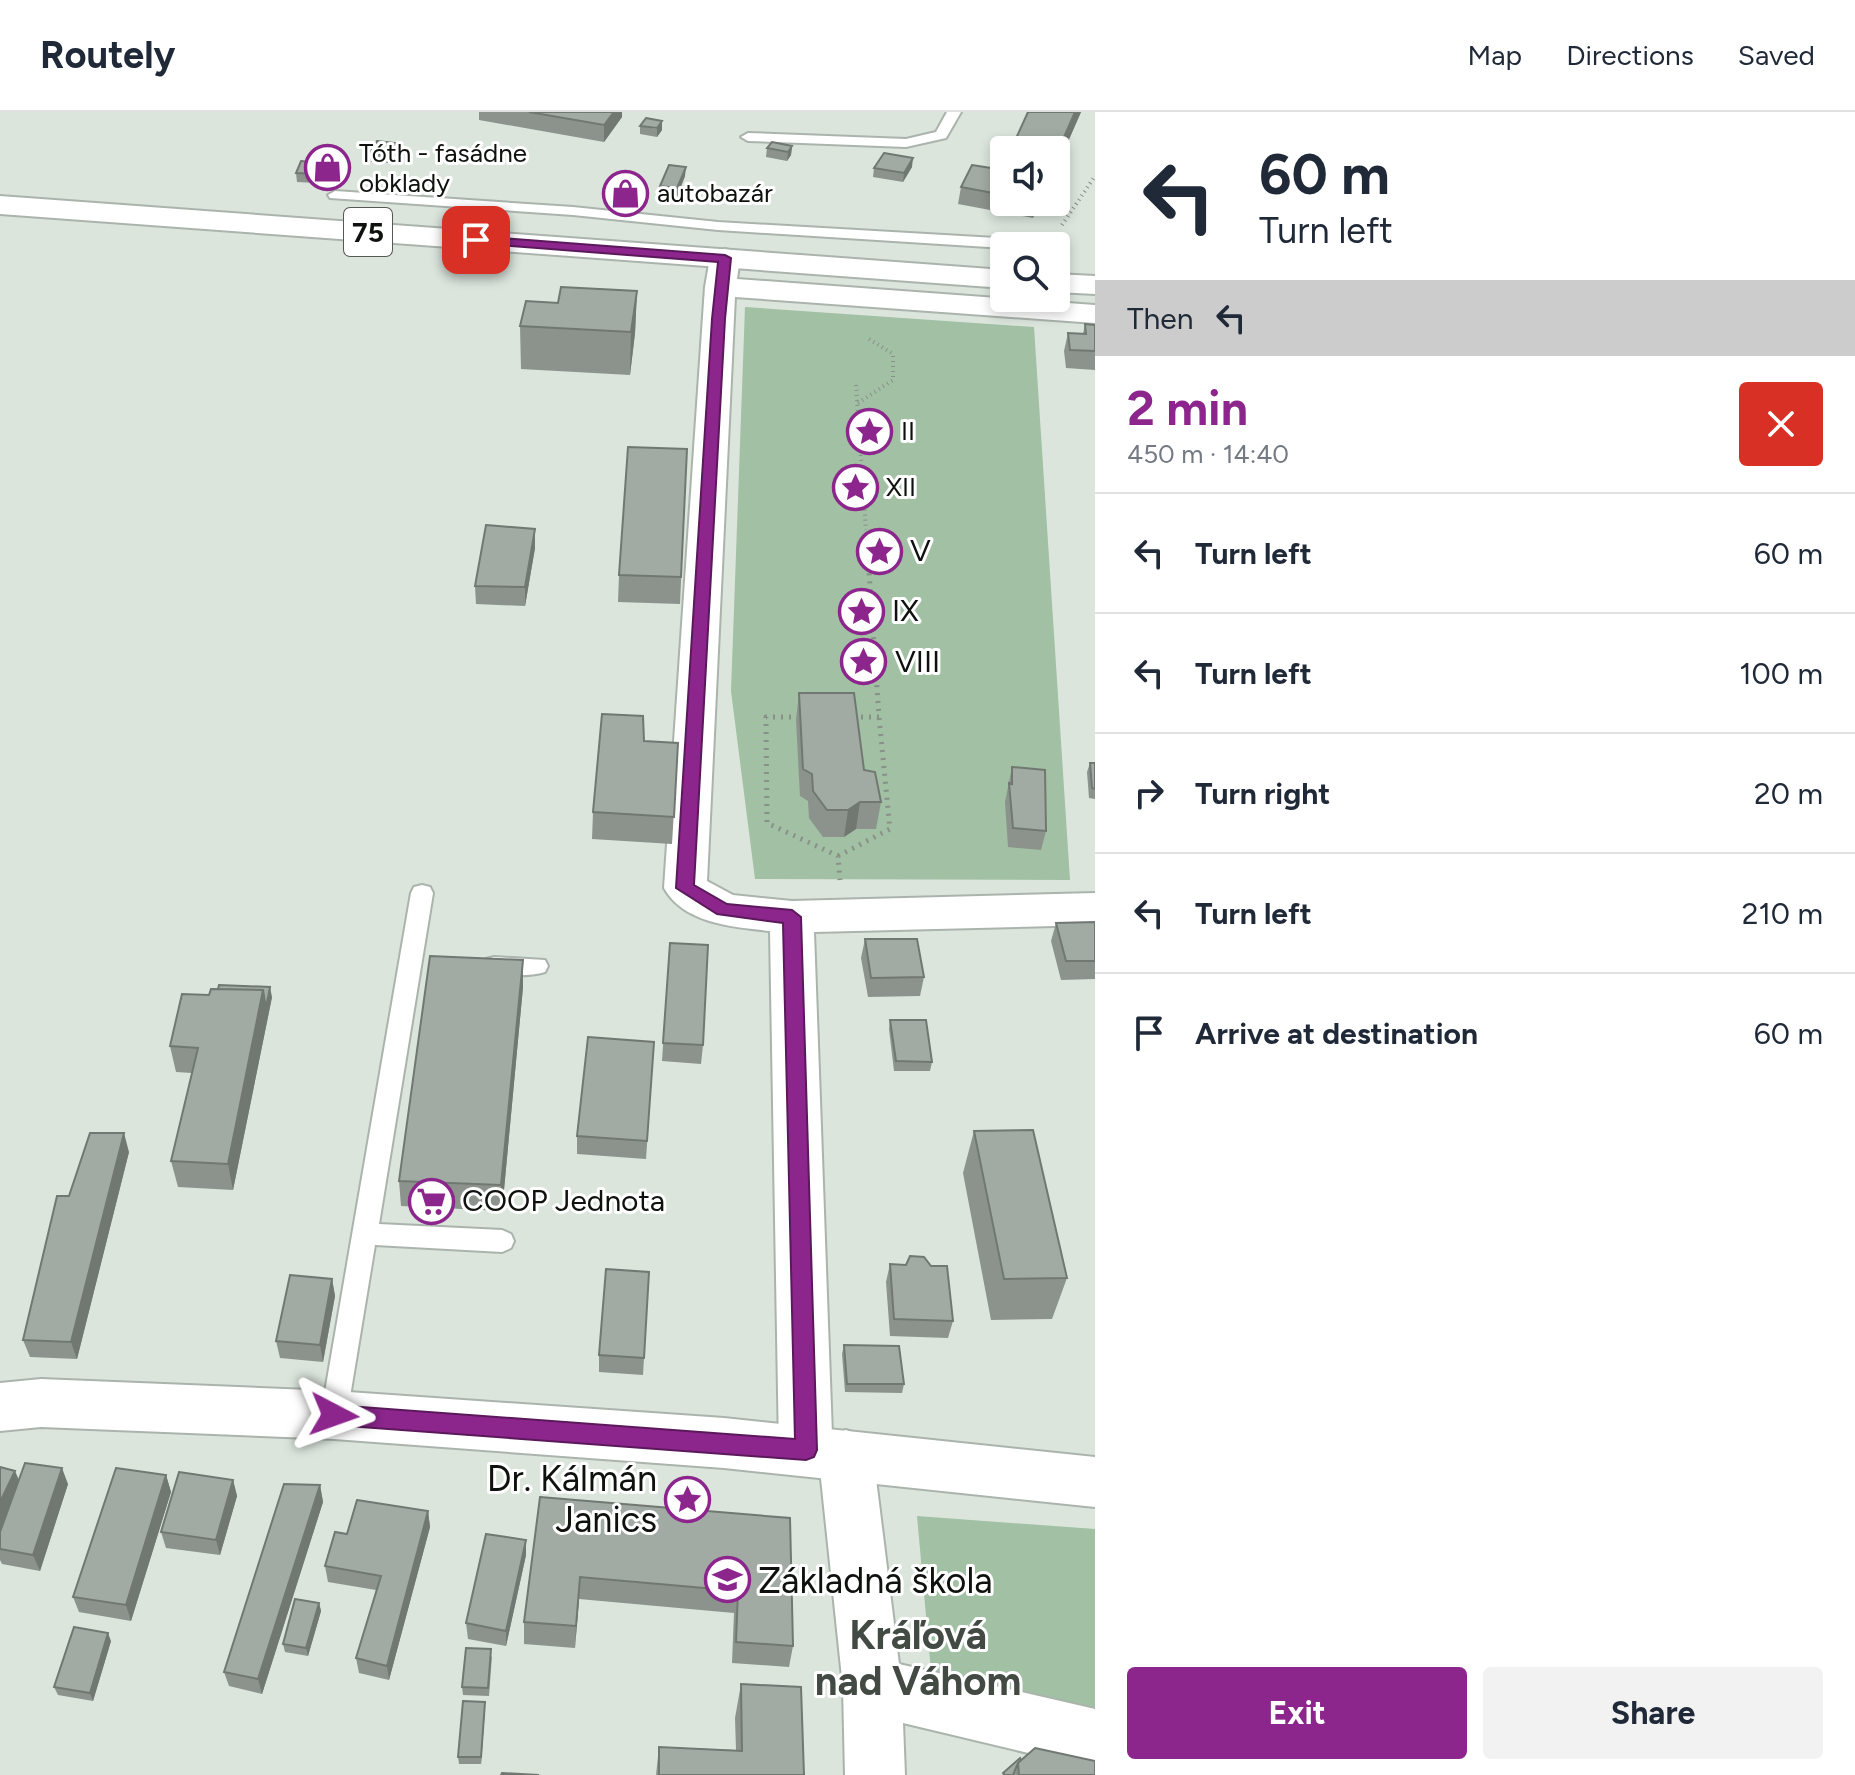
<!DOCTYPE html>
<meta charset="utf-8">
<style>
:root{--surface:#fff;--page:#f2f2f3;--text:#1f2937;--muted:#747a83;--line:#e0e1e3;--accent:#8c268d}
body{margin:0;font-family:Figtree,sans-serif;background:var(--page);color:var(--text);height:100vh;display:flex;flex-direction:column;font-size:30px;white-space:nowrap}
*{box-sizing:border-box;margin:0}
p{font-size:26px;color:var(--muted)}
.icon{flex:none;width:44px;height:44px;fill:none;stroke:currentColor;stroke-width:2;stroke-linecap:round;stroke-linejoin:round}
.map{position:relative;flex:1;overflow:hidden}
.details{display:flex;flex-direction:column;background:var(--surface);width:760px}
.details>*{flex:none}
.banner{background:#fff;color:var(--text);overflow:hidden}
.fabs{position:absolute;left:990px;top:24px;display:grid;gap:16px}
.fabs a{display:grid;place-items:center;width:80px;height:80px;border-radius:8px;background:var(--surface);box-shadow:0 4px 12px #0003;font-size:40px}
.pin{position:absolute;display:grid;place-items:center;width:68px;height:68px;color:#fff;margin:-34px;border-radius:16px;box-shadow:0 4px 12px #0006}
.me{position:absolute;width:88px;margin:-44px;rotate:94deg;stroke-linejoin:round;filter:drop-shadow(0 0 6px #0008)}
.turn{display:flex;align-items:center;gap:28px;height:168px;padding:0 32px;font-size:36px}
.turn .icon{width:104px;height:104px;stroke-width:2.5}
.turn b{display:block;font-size:56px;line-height:68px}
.then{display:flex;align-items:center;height:76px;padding:0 32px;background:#0003;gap:16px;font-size:30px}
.round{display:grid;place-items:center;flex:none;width:84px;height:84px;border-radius:8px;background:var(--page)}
.summary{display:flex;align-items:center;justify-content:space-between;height:136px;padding:0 32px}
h1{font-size:48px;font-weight:700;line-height:60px;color:var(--accent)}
.action{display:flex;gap:16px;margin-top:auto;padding:16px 32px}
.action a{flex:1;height:92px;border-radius:8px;background:var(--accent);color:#fff;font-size:32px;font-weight:700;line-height:92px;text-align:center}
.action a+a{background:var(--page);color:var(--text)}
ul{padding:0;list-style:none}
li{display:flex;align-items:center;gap:24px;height:120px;padding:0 32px;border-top:2px solid var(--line)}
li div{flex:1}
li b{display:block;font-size:30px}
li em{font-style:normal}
header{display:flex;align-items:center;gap:48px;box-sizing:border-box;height:112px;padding:0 40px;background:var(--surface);border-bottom:2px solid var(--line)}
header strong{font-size:38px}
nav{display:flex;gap:44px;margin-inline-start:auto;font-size:28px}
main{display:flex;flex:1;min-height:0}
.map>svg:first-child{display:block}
.green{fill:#a1c0a4}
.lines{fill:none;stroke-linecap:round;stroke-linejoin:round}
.lane-casing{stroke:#abb4ac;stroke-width:4}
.street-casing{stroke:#abb4ac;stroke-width:4}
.secondary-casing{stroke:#abb4ac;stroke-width:4}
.primary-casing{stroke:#abb4ac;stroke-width:4}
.path-far1{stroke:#899089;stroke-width:4;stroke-dasharray:1 4;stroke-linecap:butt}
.path{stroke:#899089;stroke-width:5;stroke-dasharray:2 6;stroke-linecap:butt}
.lane{fill:#fff;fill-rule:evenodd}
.street{fill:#fff;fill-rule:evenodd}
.secondary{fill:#fff;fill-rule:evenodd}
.primary{fill:#fff;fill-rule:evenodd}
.wall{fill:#8b938c}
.shaded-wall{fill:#717872}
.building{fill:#a2aba3;stroke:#717872;stroke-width:2}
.route{fill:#8c268d;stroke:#5b195c;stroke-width:2}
.labels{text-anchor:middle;stroke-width:6;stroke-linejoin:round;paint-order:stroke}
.far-poi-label{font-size:26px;fill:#0e110e;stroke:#fff;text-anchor:start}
.shield{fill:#fff;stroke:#565856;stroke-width:2}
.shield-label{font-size:28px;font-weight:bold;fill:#0e110e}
.poi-label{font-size:30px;fill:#0e110e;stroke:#fff;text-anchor:start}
.near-poi-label{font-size:36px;fill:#0e110e;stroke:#fff;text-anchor:end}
.near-quarter-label{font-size:40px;font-weight:bold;fill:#424a43;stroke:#fff}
</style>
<header>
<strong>Routely</strong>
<nav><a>Map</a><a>Directions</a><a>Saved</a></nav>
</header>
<main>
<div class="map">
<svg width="1095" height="1663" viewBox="0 0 1095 1663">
<rect width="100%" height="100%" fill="#dbe5dc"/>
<path class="green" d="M 745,195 L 1034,215 L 1070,768 L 755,767 L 731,579 Z
M 917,1404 L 1095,1417 L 1095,1600 L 932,1570 Z"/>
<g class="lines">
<defs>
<path id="lane" d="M 947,0 L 961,0 L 946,26 L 906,35 L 748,29 L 741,25 L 748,21 L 906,27 L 936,20 Z
M 335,79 L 573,95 L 718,110 L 1049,129 L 1057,134 L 1004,136 L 718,118 L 573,103 L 330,86 L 328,83 Z
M 422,773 L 430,775 L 433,781 L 379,1112 L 502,1118 L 511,1122 L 514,1129 L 511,1136 L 502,1140 L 375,1133 L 347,1303 L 343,1311 L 334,1315 L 325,1311 L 321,1303 L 411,781 L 414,775 Z
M 494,845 L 545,848 L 548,854 L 545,860 C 529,865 502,864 486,859 L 483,853 L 486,847 Z"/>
<path id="street" d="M 725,137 L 736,140 L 740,146 L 737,167 L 1095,193 L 1095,211 L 735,185 L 707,769 L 733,783 L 792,789 L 1095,781 L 1095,813 L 814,820 L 832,1323 L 846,1318 L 865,1325 L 873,1343 L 899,1552 L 1095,1597 L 1095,1657 L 903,1611 L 905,1663 L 845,1663 L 843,1575 L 820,1357 L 806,1363 L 787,1355 L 779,1338 L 770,819 C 734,815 684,812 664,776 L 705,175 L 710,146 L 714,140 Z"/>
<path id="secondary" d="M 41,1267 L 334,1279 L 724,1306 L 1095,1345 L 1095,1395 L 724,1356 L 334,1327 L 41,1315 L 0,1319 L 0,1271 Z"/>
<path id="primary" d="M 0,84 L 1004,158 L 1004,176 L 0,102 Z
M 1056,162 L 1095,164 L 1095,182 L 1056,180 Z"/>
</defs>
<use href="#lane" class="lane-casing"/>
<use href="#street" class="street-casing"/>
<use href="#secondary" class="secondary-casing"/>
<use href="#primary" class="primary-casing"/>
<path class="path-far1" d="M 1062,113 L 1095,64
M 856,273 L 866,418
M 858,291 L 893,268 L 893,242 L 869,227"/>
<path class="path" d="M 799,605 L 766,605 L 767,711 L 838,744 L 840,768
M 853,605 L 879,605 L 866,416
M 838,744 L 890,717 L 879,605"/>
<use href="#lane" class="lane"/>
<use href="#street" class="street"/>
<use href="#secondary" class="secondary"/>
<use href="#primary" class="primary"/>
</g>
<path class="wall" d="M 479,0 L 622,0 L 622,5 L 604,30 L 479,8 Z
M 1028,0 L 1081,0 L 1056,57 L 1056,38 L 1012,38 L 1013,33 Z
M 640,14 L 662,18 L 657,25 L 640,22 Z
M 792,34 L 791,43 L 787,49 L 766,45 L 767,36 Z
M 395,40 L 389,51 L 371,50 L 370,41 Z
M 321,51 L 322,60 L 317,71 L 297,70 L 296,61 Z
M 912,55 L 903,70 L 873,65 L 874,56 Z
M 1004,58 L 1004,90 L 1040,90 L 1033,106 L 958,92 L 961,75 Z
M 685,64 L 677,85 L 659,83 L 660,74 Z
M 637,179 L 635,221 L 630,263 L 521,257 L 520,214 L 558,191 Z
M 1085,212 L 1095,213 L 1095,258 L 1066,256 L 1064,239 L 1068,221 L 1083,222 Z
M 687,337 L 680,492 L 618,490 L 619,463 Z
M 535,417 L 535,436 L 525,494 L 476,492 L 475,474 Z
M 799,581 L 864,658 L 881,690 L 876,717 L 856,717 L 844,725 L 823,725 L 809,706 L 808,689 L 800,684 L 796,608 Z
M 644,629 L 678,631 L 672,732 L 592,727 L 593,700 Z
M 1090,651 L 1095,651 L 1095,687 L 1089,686 L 1087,660 Z
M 1012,655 L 1046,719 L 1041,738 L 1008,735 L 1005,690 Z
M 1095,810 L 1095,867 L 1061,868 L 1051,829 L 1056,811 Z
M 865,827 L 924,865 L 920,884 L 868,885 L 861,846 Z
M 670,831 L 703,933 L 701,952 L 662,949 Z
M 523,875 L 502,1099 L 401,1094 L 399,1069 Z
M 272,885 L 233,1078 L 178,1075 L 171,1049 L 192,961 L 176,960 L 170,934 Z
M 890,908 L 932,950 L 930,959 L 894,959 L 889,917 Z
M 654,930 L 646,1047 L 577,1042 L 577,1024 Z
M 974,1019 L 1067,1166 L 1052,1207 L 991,1208 L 963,1061 Z
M 129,1040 L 77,1247 L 30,1245 L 23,1228 L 69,1084 Z
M 890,1152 L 953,1209 L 948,1226 L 890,1224 L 886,1170 Z
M 649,1160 L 643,1263 L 599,1260 L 599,1243 Z
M 332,1167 L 335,1184 L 323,1250 L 280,1246 L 276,1229 Z
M 844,1233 L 904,1272 L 902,1281 L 845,1280 L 842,1242 Z
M 0,1355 L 19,1368 L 68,1372 L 40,1459 L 2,1452 L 0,1448 Z
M 166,1363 L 171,1380 L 131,1509 L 79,1500 L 73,1485 Z
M 233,1368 L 237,1384 L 220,1443 L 166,1436 L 161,1420 Z
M 320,1373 L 323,1390 L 262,1582 L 229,1574 L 224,1560 Z
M 540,1385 L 790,1406 L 793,1534 L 789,1555 L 732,1551 L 734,1501 L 579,1487 L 575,1536 L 524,1532 L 524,1510 Z
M 428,1399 L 430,1415 L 389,1568 L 359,1561 L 356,1546 L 376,1478 L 328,1470 L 325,1454 L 347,1422 Z
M 526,1443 L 506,1534 L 468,1527 L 466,1511 Z
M 319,1491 L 321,1499 L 308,1544 L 285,1540 L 283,1532 Z
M 111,1529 L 93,1589 L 58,1583 L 54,1575 Z
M 492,1544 L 489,1584 L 463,1583 L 462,1575 Z
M 741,1572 L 804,1663 L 656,1663 L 659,1635 L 736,1638 L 735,1606 Z
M 485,1597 L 481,1652 L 459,1652 L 458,1645 Z
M 1021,1648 L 1095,1663 L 1002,1663 Z"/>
<path class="shaded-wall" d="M 614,0 L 622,0 L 622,5 L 604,30 L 604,13 Z
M 1075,0 L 1081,0 L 1056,57 L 1057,41 Z
M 662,9 L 662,18 L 657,25 L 657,16 Z
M 395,31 L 395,40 L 389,51 L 389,43 Z
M 792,34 L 791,43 L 787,49 L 788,40 Z
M 913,46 L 912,55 L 903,70 L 904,61 Z
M 321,51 L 322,60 L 317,71 L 316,62 Z
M 686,55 L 685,64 L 677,85 L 677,76 Z
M 1036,90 L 1040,90 L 1033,106 Z
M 637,179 L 635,221 L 630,263 L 631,220 Z
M 535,417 L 535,436 L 525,494 L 525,475 Z
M 860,690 L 856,717 L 844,725 L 848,698 Z
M 523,848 L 523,875 L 502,1099 L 501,1073 Z
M 270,875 L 272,885 L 233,1078 L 228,1052 L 263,878 Z
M 124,1021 L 129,1040 L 77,1247 L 71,1230 Z
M 332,1167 L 335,1184 L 323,1250 L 320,1233 Z
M 62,1356 L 68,1372 L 40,1459 L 33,1443 Z
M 15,1359 L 22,1375 L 0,1421 L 0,1390 Z
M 166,1363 L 171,1380 L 131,1509 L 126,1493 Z
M 233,1368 L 237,1384 L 220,1443 L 216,1428 Z
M 320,1373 L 323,1390 L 262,1582 L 258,1567 Z
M 428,1399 L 430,1415 L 389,1568 L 387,1554 Z
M 526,1428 L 526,1443 L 506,1534 L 506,1519 Z
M 580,1465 L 579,1487 L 575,1536 L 576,1514 Z
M 319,1491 L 321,1499 L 308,1544 L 306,1536 Z
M 108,1521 L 111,1529 L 93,1589 L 90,1581 Z
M 485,1590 L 485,1597 L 481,1652 L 481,1645 Z"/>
<path class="building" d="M 529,0 L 614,0 L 604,13 Z
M 1028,0 L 1075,0 L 1057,41 L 1056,40 L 1056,38 L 1042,38 L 1013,33 Z
M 646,6 L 662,9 L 657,16 L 640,14 Z
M 377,29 L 395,31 L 389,43 L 370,41 Z
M 772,30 L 792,34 L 788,40 L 767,36 Z
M 884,41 L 913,46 L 904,61 L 874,56 Z
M 301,49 L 321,51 L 316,62 L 296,61 Z
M 669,53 L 686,55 L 677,76 L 660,74 Z
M 972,53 L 1004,58 L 1004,83 L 961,75 Z
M 561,175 L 637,179 L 631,220 L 520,214 L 526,189 L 558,191 Z
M 1085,212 L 1095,213 L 1095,239 L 1070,238 L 1068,221 L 1086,222 Z
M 628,335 L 687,337 L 681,465 L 619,463 Z
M 486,413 L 535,417 L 525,475 L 475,474 Z
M 799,581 L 854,581 L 864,658 L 875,660 L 881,690 L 860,690 L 848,698 L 827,698 L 813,679 L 812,662 L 803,657 Z
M 602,602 L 643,604 L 644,629 L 678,631 L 674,705 L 593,700 Z
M 1090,651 L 1095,651 L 1095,677 L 1092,676 Z
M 1012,655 L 1045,658 L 1046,719 L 1013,716 L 1009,671 L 1012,672 Z
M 1095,810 L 1095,849 L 1066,849 L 1056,811 Z
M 865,827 L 917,827 L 924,865 L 871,866 Z
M 670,831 L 708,833 L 703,933 L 663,931 Z
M 430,844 L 523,848 L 501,1073 L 399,1069 Z
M 219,873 L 270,875 L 266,896 L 263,878 L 218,877 Z
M 211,877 L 263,878 L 228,1052 L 171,1049 L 198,936 L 170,934 L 182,882 L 209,883 Z
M 890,908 L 926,908 L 932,950 L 896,949 Z
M 588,925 L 654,930 L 647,1029 L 577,1024 Z
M 1033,1018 L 1067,1166 L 1004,1167 L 974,1019 Z
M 90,1021 L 124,1021 L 71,1230 L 23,1228 L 57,1084 L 69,1084 Z
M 910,1144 L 924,1145 L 931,1154 L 947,1154 L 953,1209 L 894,1207 L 890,1152 L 906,1153 Z
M 606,1157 L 649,1160 L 644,1246 L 599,1243 Z
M 290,1163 L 332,1167 L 320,1233 L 276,1229 Z
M 844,1233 L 899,1234 L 904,1272 L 847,1272 Z
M 25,1351 L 62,1356 L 33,1443 L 0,1437 L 0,1420 Z
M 0,1355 L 15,1359 L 0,1390 Z
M 116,1356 L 166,1363 L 126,1493 L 73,1485 Z
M 179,1360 L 233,1368 L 216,1428 L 161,1420 Z
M 284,1372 L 320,1373 L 258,1567 L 224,1560 Z
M 540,1385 L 790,1406 L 793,1534 L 736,1530 L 738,1479 L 580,1465 L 576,1514 L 524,1510 Z
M 357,1388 L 428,1399 L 387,1554 L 356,1546 L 381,1464 L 325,1454 L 335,1420 L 347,1422 Z
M 486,1422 L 526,1428 L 506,1519 L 466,1511 Z
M 295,1487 L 319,1491 L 306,1536 L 283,1532 Z
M 74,1515 L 108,1521 L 90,1581 L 54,1575 Z
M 466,1536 L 491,1537 L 488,1576 L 462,1575 Z
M 741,1572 L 801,1575 L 804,1663 L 659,1663 L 659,1635 L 742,1639 Z
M 463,1589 L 485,1590 L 481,1645 L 458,1645 Z
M 1035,1636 L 1095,1649 L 1095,1663 L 1019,1663 L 1018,1651 Z
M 1020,1646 L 1021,1648 L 1018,1651 L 1013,1663 L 1005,1663 L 1003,1661 Z
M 502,1661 L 539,1663 L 501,1663 Z"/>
<path class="route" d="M 476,124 L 725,143 L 731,146 L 725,207 L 694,773 L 727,792 L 792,798 L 801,805 L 817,1338 L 814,1345 L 806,1348 L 334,1313 L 327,1310 L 323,1303 L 327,1296 L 334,1293 L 795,1327 L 783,811 L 717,802 L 676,776 L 712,207 L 718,150 L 472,131 L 472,125 Z"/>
<defs>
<symbol id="shop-ring" viewBox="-11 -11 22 22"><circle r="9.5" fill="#fff" stroke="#8c268d" stroke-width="1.5"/><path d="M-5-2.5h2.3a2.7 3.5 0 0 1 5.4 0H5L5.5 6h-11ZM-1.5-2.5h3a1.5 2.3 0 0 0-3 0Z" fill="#8c268d"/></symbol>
<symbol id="sight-ring" viewBox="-11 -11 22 22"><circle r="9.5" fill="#fff" stroke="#8c268d" stroke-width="1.5"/><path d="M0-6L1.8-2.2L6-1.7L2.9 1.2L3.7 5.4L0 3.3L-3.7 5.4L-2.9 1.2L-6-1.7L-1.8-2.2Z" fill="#8c268d"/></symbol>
<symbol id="supermarket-ring" viewBox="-11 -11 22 22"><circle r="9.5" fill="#fff" stroke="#8c268d" stroke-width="1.5"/><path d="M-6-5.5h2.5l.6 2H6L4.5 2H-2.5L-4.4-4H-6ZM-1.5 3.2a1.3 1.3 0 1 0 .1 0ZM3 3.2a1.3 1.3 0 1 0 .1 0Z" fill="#8c268d"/></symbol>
<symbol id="school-ring" viewBox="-11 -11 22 22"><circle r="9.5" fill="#fff" stroke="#8c268d" stroke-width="1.5"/><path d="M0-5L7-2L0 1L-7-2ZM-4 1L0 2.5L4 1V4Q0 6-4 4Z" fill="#8c268d"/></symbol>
</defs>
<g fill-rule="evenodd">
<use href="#shop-ring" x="302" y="30" width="51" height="51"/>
<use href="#shop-ring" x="600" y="56" width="51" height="51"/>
<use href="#sight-ring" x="844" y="294" width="51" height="51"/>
<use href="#sight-ring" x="830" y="350" width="51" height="51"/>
<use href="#sight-ring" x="854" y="414" width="51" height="51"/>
<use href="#sight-ring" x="836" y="474" width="51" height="51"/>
<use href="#sight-ring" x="838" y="524" width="51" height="51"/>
<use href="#supermarket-ring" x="406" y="1064" width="51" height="51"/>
<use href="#sight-ring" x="662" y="1362" width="51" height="51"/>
<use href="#school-ring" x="702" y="1442" width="51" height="51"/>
</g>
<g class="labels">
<g class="far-poi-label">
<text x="359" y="50">Tóth - fasádne<tspan x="359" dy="30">obklady</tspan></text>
<text x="657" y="90">autobazár</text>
<text x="901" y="328">II</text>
<text x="886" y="384">XII</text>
</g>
<rect class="shield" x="344" y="96" width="48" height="48" rx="6"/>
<g class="shield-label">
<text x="368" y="130">75</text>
</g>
<g class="poi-label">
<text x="910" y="449">V</text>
<text x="892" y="509">IX</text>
<text x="895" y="560">VIII</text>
<text x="462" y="1099">COOP Jednota</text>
</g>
<g class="near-poi-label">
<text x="657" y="1379">Dr. Kálmán<tspan x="657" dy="41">Janics</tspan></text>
<text x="758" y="1481" text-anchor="start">Základná škola</text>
</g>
<g class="near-quarter-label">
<text x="918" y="1537">Kráľová<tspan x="918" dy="46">nad Váhom</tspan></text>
</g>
</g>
</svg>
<div class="fabs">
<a><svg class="icon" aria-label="sound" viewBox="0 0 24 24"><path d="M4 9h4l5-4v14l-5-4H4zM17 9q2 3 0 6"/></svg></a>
<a><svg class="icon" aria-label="search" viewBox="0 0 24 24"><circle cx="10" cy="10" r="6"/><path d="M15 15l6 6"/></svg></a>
</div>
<div class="pin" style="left:476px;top:128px;background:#d93025"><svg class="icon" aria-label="arrive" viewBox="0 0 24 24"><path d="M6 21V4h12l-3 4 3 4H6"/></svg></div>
<svg class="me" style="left:334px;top:1303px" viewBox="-20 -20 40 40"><path d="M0-17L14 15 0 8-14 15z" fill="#8c268d" stroke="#fff" stroke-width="4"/></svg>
</div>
<section class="details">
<div class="banner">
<div class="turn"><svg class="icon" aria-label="left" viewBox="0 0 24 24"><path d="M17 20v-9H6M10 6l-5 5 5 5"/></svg><div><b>60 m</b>Turn left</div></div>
<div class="then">Then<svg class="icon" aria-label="left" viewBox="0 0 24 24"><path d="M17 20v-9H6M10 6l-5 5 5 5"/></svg></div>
</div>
<div class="summary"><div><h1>2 min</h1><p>450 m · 14:40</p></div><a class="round" style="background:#d93025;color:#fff"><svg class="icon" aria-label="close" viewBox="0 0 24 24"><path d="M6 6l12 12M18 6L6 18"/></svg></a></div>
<ul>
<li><svg class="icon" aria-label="left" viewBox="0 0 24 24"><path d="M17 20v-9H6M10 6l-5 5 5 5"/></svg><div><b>Turn left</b></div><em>60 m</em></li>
<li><svg class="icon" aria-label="left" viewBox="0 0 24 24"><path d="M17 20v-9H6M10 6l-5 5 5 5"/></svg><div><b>Turn left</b></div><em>100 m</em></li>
<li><svg class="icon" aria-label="right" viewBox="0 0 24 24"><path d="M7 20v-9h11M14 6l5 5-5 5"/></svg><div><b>Turn right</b></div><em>20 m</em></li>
<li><svg class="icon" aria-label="left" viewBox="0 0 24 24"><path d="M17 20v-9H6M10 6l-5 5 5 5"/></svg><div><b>Turn left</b></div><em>210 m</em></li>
<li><svg class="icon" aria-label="arrive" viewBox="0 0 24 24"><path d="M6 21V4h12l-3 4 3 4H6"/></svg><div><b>Arrive at destination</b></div><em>60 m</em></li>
</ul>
<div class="action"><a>Exit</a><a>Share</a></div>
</section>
</main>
